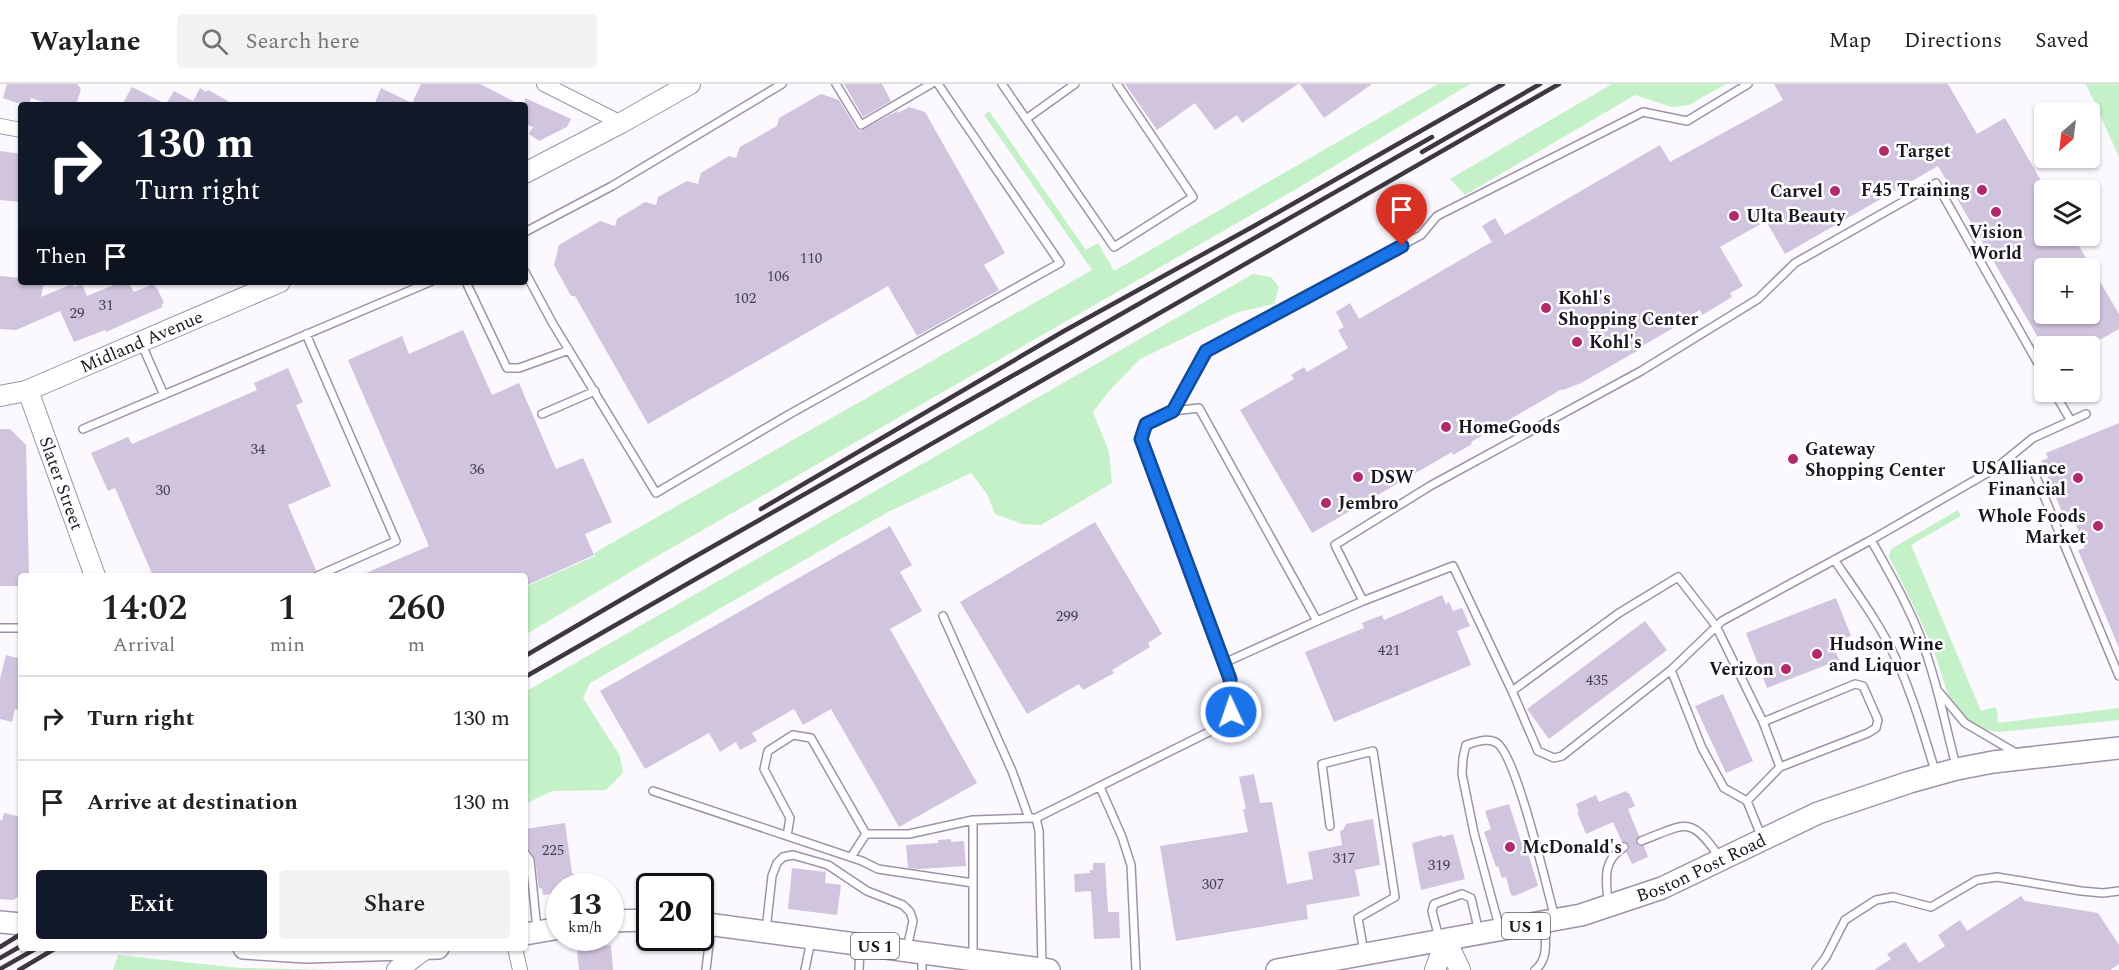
<!DOCTYPE html>
<meta charset="utf-8">
<style>
:root{--surface:#fff;--page:#f2f2f2;--text:#202124;--muted:#757577;--line:#e0e0e0;--accent:#111827}
body{margin:0;font-family:Spectral,serif;background:var(--page);color:var(--text);height:100vh;display:flex;flex-direction:column;font-size:22px;white-space:nowrap}
*{box-sizing:border-box;margin:0}
p{font-size:20px;color:var(--muted)}
.icon{flex:none;width:33px;height:33px;fill:none;stroke:currentColor;stroke-width:2;stroke-linecap:round;stroke-linejoin:round}
.map{position:relative;flex:1;overflow:hidden}
.drawer{position:absolute;left:18px;top:489px;width:510px;height:378px;display:flex;flex-direction:column;background:var(--surface);border-radius:6px;box-shadow:0 2px 4px #0004}
.drawer>*{flex:none}
.guide{position:absolute;left:18px;top:18px;width:510px;height:183px;border-radius:6px;box-shadow:0 2px 4px #0004;background:#111827;color:#fff;overflow:hidden}
.needle{width:39px;rotate:208deg}
.buttons{position:absolute;left:2034px;top:18px;display:grid;gap:12px}
.buttons a{display:grid;place-items:center;width:66px;height:66px;border-radius:6px;background:var(--surface);box-shadow:0 2px 4px #0004;font-size:30px}
.speed{position:absolute;left:546px;top:789px;display:flex;gap:12px;font-size:30px;font-weight:700;text-align:center}
.speed>*{display:grid;place-content:center;width:78px;height:78px;border-radius:50%;background:var(--surface);box-shadow:0 2px 4px #0004;line-height:1}
.speed small{font-size:15px;font-weight:400}
.speed .limit{border:3px solid #111;border-radius:9px;background:#fff;color:#111}
.pin{position:absolute;display:grid;place-items:center;width:51px;height:51px;color:#fff;margin:-62px -26px;border-radius:50% 50% 50% 0;rotate:-45deg;box-shadow:0 0 6px #0007}
.pin .icon{rotate:45deg}
.me{position:absolute;width:66px;margin:-33px;rotate:357deg;stroke-linejoin:round;filter:drop-shadow(0 0 4px #0008)}
.turn{display:flex;align-items:center;gap:21px;height:126px;padding:0 18px;font-size:27px}
.turn .icon{width:78px;height:78px;stroke-width:2.5}
.turn b{display:block;font-size:42px;line-height:51px}
.then{display:flex;align-items:center;height:57px;padding:0 18px;background:#0003;gap:12px;font-size:22px}
.eta{display:flex;justify-content:space-evenly;align-items:center;height:102px;text-align:center}
.eta b{font-size:36px;font-weight:600;line-height:42px}
.primary-button{display:flex;gap:12px;margin-top:auto;padding:12px 18px}
.primary-button a{flex:1;height:69px;border-radius:6px;background:var(--accent);color:#fff;font-size:24px;font-weight:600;line-height:69px;text-align:center}
.primary-button a+a{background:var(--page);color:var(--text)}
ul{padding:0;list-style:none}
li{display:flex;align-items:center;gap:18px;height:84px;padding:0 18px;border-top:2px solid var(--line)}
li div{flex:1}
li b{display:block;font-size:22px}
li em{font-style:normal}
header{display:flex;align-items:center;gap:36px;box-sizing:border-box;height:84px;padding:0 30px;background:var(--surface);border-bottom:2px solid var(--line)}
header strong{font-size:28px}
nav{display:flex;gap:33px;margin-inline-start:auto;font-size:21px}
.search{width:420px;height:54px;background:var(--page);display:flex;align-items:center;gap:15px;box-sizing:border-box;padding:0 21px;border-radius:6px;color:var(--muted);font-size:22px}
.map>svg:first-child{display:block}
.green{fill:#c4f1c8}
.building{fill:#d0c4de;fill-rule:evenodd}
.lines{fill:none;stroke-linecap:round;stroke-linejoin:round}
.lane-casing{stroke:#9e92aa;stroke-width:10}
.street-casing{stroke:#9e92aa;stroke-width:16}
.secondary-casing{stroke:#9e92aa;stroke-width:22}
.primary-casing{stroke:#9e92aa;stroke-width:24}
.lane{stroke:#fff;stroke-width:7}
.street{stroke:#fff;stroke-width:14}
.secondary{stroke:#fff;stroke-width:20}
.primary{stroke:#fff;stroke-width:21}
.rail{stroke:#3c3740;stroke-width:4.5}
.route-casing{stroke:#114b97;stroke-width:15}
.route{stroke:#1a73e8;stroke-width:10}
.poi-dot{fill:#b22a6c;stroke:#fff;stroke-width:2}
.labels{text-anchor:middle;stroke-width:5;stroke-linejoin:round;paint-order:stroke}
.number-label{font-size:15px;fill:#48424f}
.shield{fill:#fff;stroke:#5f5c62;stroke-width:1.5}
.shield-label{font-size:16px;font-weight:bold;fill:#1b161f}
.poi-label{font-size:18px;font-weight:bold;fill:#1b161f;stroke:#fff;text-anchor:start}
.street-label{font-size:18px;fill:#1b161f;stroke:#fff}
</style>
<header>
<strong>Waylane</strong>
<div class="search"><svg class="icon" aria-label="search" viewBox="0 0 24 24"><circle cx="10" cy="10" r="6"/><path d="M15 15l6 6"/></svg>Search here</div>
<nav><a>Map</a><a>Directions</a><a>Saved</a></nav>
</header>
<div class="map">
<svg width="2119" height="886" viewBox="0 0 2119 886">
<rect width="100%" height="100%" fill="#fbf8fe"/>
<path class="green" d="M 1438,0 L 1470,0 L 1298,104 L 654,474 L 525,551 L 525,503 L 595,472 L 594,469 L 1092,186 L 984,31 L 989,27 L 1086,166 L 1098,159 L 1114,187 Z
M 1612,0 L 1726,0 L 1689,21 L 1672,23 L 1635,11 L 1465,111 L 1450,95 Z
M 2086,0 L 2119,0 L 2119,73 Z
M 1253,190 L 1271,193 L 1279,203 L 1274,220 L 1238,228 L 1140,275 L 1109,307 L 1093,328 L 1109,368 L 1112,399 L 1041,441 L 1022,440 L 995,430 L 987,410 L 971,389 L 888,428 L 590,599 L 583,614 L 620,672 L 623,689 L 606,706 L 552,707 L 525,720 L 525,608 Z
M 1958,426 L 1961,432 L 1911,461 L 1981,627 L 1995,623 L 1997,626 L 1998,639 L 2119,624 L 2119,636 L 1999,648 C 1989,647 1977,645 1968,639 C 1946,623 1942,584 1931,560 C 1918,530 1904,502 1889,473 L 1891,465 Z
M 118,871 L 240,884 L 340,886 L 113,886 Z"/>
<path class="building" d="M 7,0 L 77,0 L 81,5 L 76,21 L 52,21 L 31,14 L 29,21 L 23,21 L 3,14 Z
M 421,0 L 480,0 L 521,21 L 374,21 L 381,4 L 412,19 Z
M 844,0 L 882,0 L 891,17 L 863,33 Z
M 1125,0 L 1298,0 L 1242,39 L 1237,31 L 1215,46 L 1195,19 L 1157,46 Z
M 1300,0 L 1372,0 L 1324,34 Z
M 1774,0 L 1948,0 L 1977,50 L 2005,34 L 2044,102 L 2044,152 L 2073,152 L 2119,230 L 2119,245 L 2089,262 L 2043,262 L 1938,82 L 1785,170 L 1766,137 L 1720,163 L 1743,202 L 1730,209 L 1732,213 L 1702,231 L 1700,226 L 1673,241 L 1675,243 L 1642,262 L 1637,267 L 1581,299 L 1563,306 L 1562,305 L 1471,358 L 1472,360 L 1453,371 L 1452,368 L 1312,449 L 1240,326 L 1294,295 L 1291,291 L 1304,283 L 1307,288 L 1348,264 L 1338,246 L 1344,243 L 1336,228 L 1350,219 L 1359,235 L 1481,164 L 1492,158 L 1482,142 L 1495,134 L 1505,151 L 1660,61 L 1670,78 L 1783,16 ZM 2044,184 L 2090,184 L 2090,230 L 2044,230 Z
M 132,3 L 166,20 L 174,7 L 193,17 L 200,4 L 206,8 L 208,6 L 235,21 L 122,21 Z
M 821,10 L 839,16 L 856,44 L 860,47 L 897,27 L 898,29 L 909,23 L 925,28 L 1005,169 L 984,181 L 999,206 L 917,252 L 888,202 L 648,340 L 575,212 L 571,212 L 554,181 L 559,161 L 600,137 L 615,142 L 617,135 L 645,118 L 656,121 L 658,113 L 687,97 L 698,100 L 701,89 L 729,72 L 736,74 L 740,63 L 777,42 L 779,34 Z
M 525,14 L 571,35 L 567,43 L 539,57 L 529,50 L 533,43 L 525,40 Z
M 0,67 L 21,70 L 21,118 L 0,116 Z
M 0,192 L 21,194 L 21,198 L 44,198 L 41,213 L 72,200 L 74,203 L 82,200 L 87,212 L 121,198 L 128,198 L 134,208 L 153,200 L 158,206 L 164,219 L 161,220 L 163,223 L 142,232 L 106,248 L 105,246 L 74,258 L 60,227 L 16,246 L 0,245 Z
M 463,246 L 492,311 L 519,299 L 556,385 L 583,374 L 612,438 L 585,450 L 594,471 L 525,502 L 525,492 L 359,492 L 429,462 L 348,276 L 402,252 L 409,270 Z
M 288,284 L 303,318 L 296,321 L 331,402 L 288,421 L 316,486 L 311,492 L 153,492 L 115,404 L 108,407 L 91,369 L 128,353 L 132,360 L 257,306 L 254,299 Z
M 2119,339 L 2119,564 L 2078,466 L 2085,464 L 2072,430 L 2064,433 L 2041,377 L 2048,374 L 2046,369 Z
M 0,345 L 10,345 L 26,361 L 29,492 L 21,492 L 21,502 L 0,502 Z
M 1095,438 L 1162,550 L 1148,559 L 1150,563 L 1112,586 L 1114,589 L 1083,606 L 1079,600 L 1027,630 L 960,518 Z
M 890,442 L 912,481 L 900,488 L 922,527 L 890,545 L 977,699 L 899,743 L 831,625 L 803,641 L 794,625 L 752,649 L 757,657 L 740,666 L 736,658 L 720,668 L 709,649 L 645,685 L 600,607 Z
M 1442,511 L 1446,520 L 1449,518 L 1453,527 L 1462,524 L 1470,542 L 1457,547 L 1471,581 L 1334,638 L 1305,568 L 1364,544 L 1362,539 L 1382,531 L 1384,536 Z
M 1836,514 L 1851,552 L 1832,559 L 1839,576 L 1767,604 L 1746,549 Z
M 1645,537 L 1667,566 L 1549,655 L 1527,625 Z
M 6,571 L 21,575 L 21,627 L 15,625 L 12,638 L 0,635 L 0,595 Z
M 1723,610 L 1753,677 L 1726,689 L 1695,622 Z
M 1254,690 L 1260,719 L 1272,718 L 1287,800 L 1313,795 L 1308,768 L 1342,761 L 1340,747 L 1343,746 L 1346,740 L 1373,735 L 1380,781 L 1355,786 L 1360,812 L 1306,821 L 1308,835 L 1176,857 L 1160,762 L 1248,748 L 1243,725 L 1246,725 L 1239,693 Z
M 1626,707 L 1627,709 L 1629,709 L 1635,722 L 1628,725 L 1639,752 L 1636,758 L 1638,762 L 1644,762 L 1648,773 L 1632,780 L 1626,768 L 1629,765 L 1629,760 L 1622,758 L 1613,738 L 1586,750 L 1577,728 L 1579,728 L 1576,720 L 1596,711 L 1599,718 Z
M 1509,720 L 1525,770 L 1528,769 L 1538,802 L 1514,812 L 1511,811 L 1506,793 L 1502,794 L 1498,782 L 1496,783 L 1484,748 L 1491,745 L 1485,727 Z
M 4,729 L 21,733 L 21,801 L 18,813 L 13,816 L 0,815 L 0,736 L 2,737 Z
M 565,739 L 572,789 L 575,791 L 576,802 L 560,802 L 560,809 L 543,811 L 542,804 L 539,805 L 535,775 L 530,766 L 525,763 L 525,745 Z
M 1453,750 L 1465,795 L 1421,806 L 1412,759 L 1442,751 L 1442,753 Z
M 951,755 L 951,758 L 964,757 L 966,782 L 919,785 L 908,784 L 906,761 L 938,759 L 938,756 Z
M 1093,779 L 1105,779 L 1108,828 L 1119,828 L 1120,854 L 1094,855 L 1091,807 L 1075,808 L 1074,790 L 1090,789 L 1090,786 L 1093,786 Z
M 792,784 L 826,788 L 825,799 L 841,801 L 837,831 L 788,825 Z
M 2021,812 L 2025,817 L 2098,829 L 2119,861 L 2119,880 L 2110,886 L 1874,886 L 1891,875 L 1887,870 L 1905,858 L 1919,879 L 1945,862 L 1938,851 L 1960,836 L 1967,847 Z
M 611,861 L 613,886 L 579,886 L 577,865 Z"/>
<g class="lines">
<defs>
<path id="lane" d="M 836,0 L 861,41 L 931,0
M 1002,0 L 1114,163 L 1193,113 L 1117,0
M 1026,35 L 1075,0
M 525,148 L 612,102 L 782,0
M 525,188 L 553,240 L 656,409 L 788,331 L 1060,179 L 938,0
M 466,198 L 507,284 L 519,284 L 569,266
M 306,250 L 396,457 L 317,492
M 142,261 L 164,311
M 2054,308 L 2071,337
M 1173,327 L 1206,267 L 1421,151 L 1437,132 L 1643,28 L 1687,37 L 1748,0
M 542,330 L 595,307
M 83,345 L 430,198
M 2000,381 L 2034,388 L 2119,592
M 1871,456 C 1889,488 1907,519 1920,552 C 1936,594 1945,639 1956,682
M 1835,477 C 1857,509 1880,540 1896,575 C 1913,612 1924,651 1936,690
M 943,532 L 1012,687 L 1029,734
M 0,544 L 21,544
M 1224,579 L 1317,537
M 1671,586 L 1702,664 L 1724,704 L 1747,717 L 1762,754
M 1512,607 L 1538,667 L 1554,674 L 1562,672 L 1671,586 L 1722,537 L 1871,456 L 1996,384 L 2033,354 L 2086,330
M 1939,608 L 1965,639 L 2016,669
M 1763,638 L 1855,600 L 1863,602 L 1878,636 L 1876,644 L 1868,649 L 1780,683
M 1100,703 L 1122,753 L 1131,781 L 1136,886
M 653,707 L 862,777 L 878,785 L 973,799
M 1747,717 L 1780,683 L 1763,638 L 1716,542 L 1678,493 L 1619,529 L 1512,607 L 1453,482 L 1363,517 L 1335,461 L 1430,402 L 1641,287 L 1758,215 L 1795,179 L 1936,99 L 2044,290
M 973,736 L 973,873
M 1330,742 L 1322,680 L 1373,667 L 1395,813 L 1358,834 L 1364,868
M 866,750 L 909,750 L 973,736 L 1033,734
M 787,752 L 790,734 L 764,685 L 768,667 L 793,651 L 811,654 L 866,750
M 1641,757 C 1686,740 1690,730 1720,774
M 525,769 L 530,776 L 537,845
M 851,773 L 866,750
M 1608,818 C 1606,795 1602,777 1624,763
M 1499,842 L 1474,749 L 1462,690 L 1463,674 L 1466,661 C 1476,658 1488,653 1497,659 C 1517,673 1547,805 1555,834
M 766,846 L 772,792 L 777,779 L 783,773 L 793,771 L 828,781 L 867,807 L 903,821 L 910,828 L 913,837 L 907,864
M 1439,854 L 1432,827 L 1434,820 L 1462,810 L 1471,814 L 1479,848
M 1042,882 L 1039,747 L 1036,734 L 1223,641 L 1231,628 L 1230,595 L 1141,355 L 1147,340 L 1173,327 L 1199,324 L 1317,537 L 1363,517
M 706,886 L 711,843
M 805,886 L 811,856
M 859,886 L 860,863
M 922,886 L 922,871
M 1535,886 C 1549,875 1545,857 1545,841
M 1816,886 L 1826,873 L 1845,836 L 1876,816 L 1893,813 L 1931,823 L 1977,796 L 1997,793 L 2081,807 L 2103,809 L 2119,807"/>
<path id="street" d="M 544,0 L 621,39
M 0,42 L 21,46
M 515,864 L 520,886"/>
<g id="secondary">
<path d="M 525,89 L 621,39 L 690,0"/>
<path id="s1" d="M 26,307 L 31,315 L 95,492"/>
<path id="s2" d="M 0,312 L 26,307 L 280,198"/>
<path d="M 1446,856 L 1460,886"/>
<path d="M 397,886 L 425,865"/>
<path d="M 1435,886 L 1446,856"/>
</g>
<g id="primary">
<path d="M 610,837 L 650,836"/>
<path d="M 0,838 L 21,840"/>
<path d="M 700,839 L 1049,886"/>
<path d="M 525,850 L 560,844"/>
<path d="M 244,864 L 306,868 L 438,864"/>
<path id="s3" d="M 1277,886 L 1581,831 L 1662,804 L 1818,729 L 1910,698 L 1957,685 L 1993,678 L 2119,664"/>
</g>
</defs>
<use href="#lane" class="lane-casing"/>
<use href="#street" class="street-casing"/>
<use href="#secondary" class="secondary-casing"/>
<use href="#primary" class="primary-casing"/>
<use href="#lane" class="lane"/>
<use href="#street" class="street"/>
<use href="#secondary" class="secondary"/>
<use href="#primary" class="primary"/>
<path class="rail" d="M 1422,68 L 1540,0
M 761,425 L 1064,247 L 1254,142 L 1503,0
M 525,572 L 689,476 L 1432,53
M 525,593 L 1559,0
M 0,863 L 21,850
M 0,874 L 21,862
M 0,885 L 37,864
M 19,886 L 56,864"/>
</g>
<g class="lines">
<defs>
<path id="route" d="M 1231,628 L 1230,595 L 1141,355 L 1146,340 L 1173,327 L 1206,267 L 1402,162"/>
</defs>
<use href="#route" class="route-casing"/>
<use href="#route" class="route"/>
</g>
<g class="poi-dot">
<circle cx="1884" cy="67" r="6"/>
<circle cx="1982" cy="106" r="6"/>
<circle cx="1835" cy="107" r="6"/>
<circle cx="1996" cy="128" r="6"/>
<circle cx="1734" cy="132" r="6"/>
<circle cx="1546" cy="224" r="6"/>
<circle cx="1577" cy="258" r="6"/>
<circle cx="1446" cy="343" r="6"/>
<circle cx="1793" cy="375" r="6"/>
<circle cx="1358" cy="393" r="6"/>
<circle cx="2078" cy="394" r="6"/>
<circle cx="1326" cy="419" r="6"/>
<circle cx="2098" cy="442" r="6"/>
<circle cx="1817" cy="570" r="6"/>
<circle cx="1786" cy="585" r="6"/>
<circle cx="1510" cy="763" r="6"/>
</g>
<g class="labels">
<g class="number-label">
<text x="811" y="179">110</text>
<text x="778" y="197">106</text>
<text x="745" y="219">102</text>
<text x="106" y="226">31</text>
<text x="77" y="234">29</text>
<text x="258" y="370">34</text>
<text x="477" y="390">36</text>
<text x="163" y="411">30</text>
<text x="1067" y="537">299</text>
<text x="1389" y="571">421</text>
<text x="1597" y="601">435</text>
<text x="553" y="771">225</text>
<text x="1344" y="779">317</text>
<text x="1439" y="786">319</text>
<text x="1213" y="805">307</text>
</g>
<g class="shield">
<rect x="1502" y="829" width="48" height="26" rx="4.5"/>
<rect x="851" y="849" width="48" height="26" rx="4.5"/>
</g>
<g class="shield-label">
<text x="1526" y="848">US 1</text>
<text x="875" y="868">US 1</text>
</g>
<g class="poi-label">
<text x="1896" y="73">Target</text>
<text x="1970" y="112" text-anchor="end">F45 Training</text>
<text x="1823" y="113" text-anchor="end">Carvel</text>
<text x="1746" y="138">Ulta Beauty</text>
<text x="1996" y="154" text-anchor="middle">Vision<tspan x="1996" dy="21">World</tspan></text>
<text x="1558" y="220">Kohl's<tspan x="1558" dy="21">Shopping Center</tspan></text>
<text x="1589" y="264">Kohl's</text>
<text x="1458" y="349">HomeGoods</text>
<text x="1805" y="371">Gateway<tspan x="1805" dy="21">Shopping Center</tspan></text>
<text x="2066" y="390" text-anchor="end">USAlliance<tspan x="2066" dy="21">Financial</tspan></text>
<text x="1370" y="399">DSW</text>
<text x="1338" y="425">Jembro</text>
<text x="2086" y="438" text-anchor="end">Whole Foods<tspan x="2086" dy="21">Market</tspan></text>
<text x="1829" y="566">Hudson Wine<tspan x="1829" dy="21">and Liquor</tspan></text>
<text x="1774" y="591" text-anchor="end">Verizon</text>
<text x="1522" y="769">McDonald's</text>
</g>
<g class="street-label">
<text dy="6" stroke="none"><textPath href="#s2" startOffset="152">Midland Avenue</textPath></text>
<text dy="6" stroke="none"><textPath href="#s1" startOffset="99">Slater Street</textPath></text>
<text dy="6" stroke="none"><textPath href="#s3" startOffset="438">Boston Post Road</textPath></text>
</g>
</g>
</svg>
<div class="buttons">
<a><svg class="needle" viewBox="-14 -14 28 28"><path d="M0-13l5 13h-10z" fill="#e53935"/><path d="M0 13l5-13h-10z" fill="#757577"/></svg></a>
<a><svg class="icon" aria-label="layers" viewBox="0 0 24 24"><path d="M12 4l9 5-9 5-9-5zM3 14l9 5 9-5"/></svg></a>
<a>+</a>
<a>−</a>
</div>
<div class="speed"><div>13<small>km/h</small></div><div class="limit">20</div></div>
<div class="pin" style="left:1402px;top:162px;background:#d93025"><svg class="icon" aria-label="arrive" viewBox="0 0 24 24"><path d="M6 21V4h12l-3 4 3 4H6"/></svg></div>
<svg class="me" style="left:1231px;top:628px" viewBox="-20 -20 40 40"><circle r="17" fill="#1a73e8" stroke="#fff" stroke-width="3"/><path d="M0-11L8 9 0 5-8 9z" fill="#fff"/></svg>
<div class="guide">
<div class="turn"><svg class="icon" aria-label="right" viewBox="0 0 24 24"><path d="M7 20v-9h11M14 6l5 5-5 5"/></svg><div><b>130 m</b>Turn right</div></div>
<div class="then">Then<svg class="icon" aria-label="arrive" viewBox="0 0 24 24"><path d="M6 21V4h12l-3 4 3 4H6"/></svg></div>
</div>
<section class="drawer">
<div class="eta">
<div><b>14:02</b><p>Arrival</p></div>
<div><b>1</b><p>min</p></div>
<div><b>260</b><p>m</p></div>
</div>
<ul>
<li><svg class="icon" aria-label="right" viewBox="0 0 24 24"><path d="M7 20v-9h11M14 6l5 5-5 5"/></svg><div><b>Turn right</b></div><em>130 m</em></li>
<li><svg class="icon" aria-label="arrive" viewBox="0 0 24 24"><path d="M6 21V4h12l-3 4 3 4H6"/></svg><div><b>Arrive at destination</b></div><em>130 m</em></li>
</ul>
<div class="primary-button"><a>Exit</a><a>Share</a></div>
</section>
</div>
